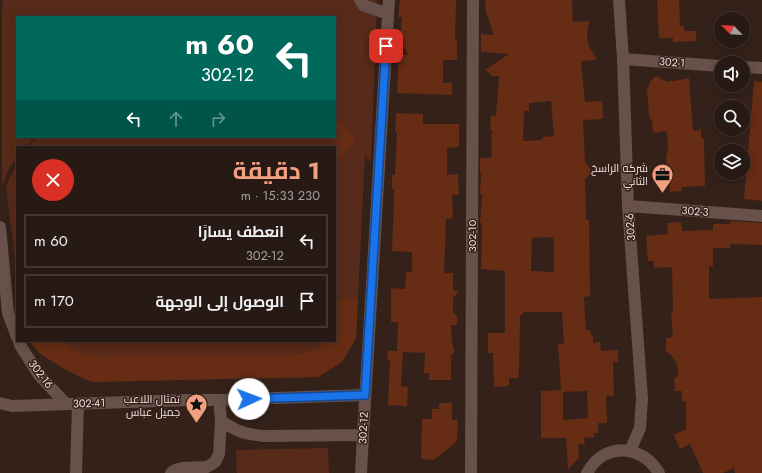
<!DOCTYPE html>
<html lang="ar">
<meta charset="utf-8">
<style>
:root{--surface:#271914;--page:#332622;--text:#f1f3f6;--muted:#a4a0a0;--line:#433834;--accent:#f3a081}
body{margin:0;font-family:Jost,Cairo,sans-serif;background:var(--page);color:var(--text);direction:rtl;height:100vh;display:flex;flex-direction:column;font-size:15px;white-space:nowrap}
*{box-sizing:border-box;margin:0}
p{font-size:13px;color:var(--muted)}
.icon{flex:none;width:22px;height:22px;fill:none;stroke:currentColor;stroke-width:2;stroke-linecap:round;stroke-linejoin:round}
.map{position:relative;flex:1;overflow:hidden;direction:ltr}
.drawer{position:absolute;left:16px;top:146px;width:320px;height:196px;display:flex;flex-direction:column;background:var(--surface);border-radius:0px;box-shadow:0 2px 10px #0003,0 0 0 1px var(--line);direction:rtl}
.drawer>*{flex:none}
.banner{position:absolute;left:16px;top:16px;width:320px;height:122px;border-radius:0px;box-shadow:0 2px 10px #0003,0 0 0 1px var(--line);direction:rtl;background:#00695c;color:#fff;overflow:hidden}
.needle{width:26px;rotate:295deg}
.controls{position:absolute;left:714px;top:12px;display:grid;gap:8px}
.controls a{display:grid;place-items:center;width:36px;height:36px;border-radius:50%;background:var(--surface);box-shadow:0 2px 10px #0003,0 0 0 1px var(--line);font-size:20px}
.pin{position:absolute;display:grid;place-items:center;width:34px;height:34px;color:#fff;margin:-17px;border-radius:8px;box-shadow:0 2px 6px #0006}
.me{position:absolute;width:44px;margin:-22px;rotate:88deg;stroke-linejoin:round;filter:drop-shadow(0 0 3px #0008)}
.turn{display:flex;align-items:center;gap:14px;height:84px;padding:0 16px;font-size:18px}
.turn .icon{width:52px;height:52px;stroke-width:2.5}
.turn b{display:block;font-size:28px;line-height:34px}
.lanes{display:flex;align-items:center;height:38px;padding:0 16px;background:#0003;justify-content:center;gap:20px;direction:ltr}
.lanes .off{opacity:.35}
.round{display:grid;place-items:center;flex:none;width:42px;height:42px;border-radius:21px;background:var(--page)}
.overview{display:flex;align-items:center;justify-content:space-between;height:68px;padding:0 16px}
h1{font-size:24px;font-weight:700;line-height:30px;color:var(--accent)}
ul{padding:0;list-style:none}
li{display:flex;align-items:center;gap:12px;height:54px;margin:0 8px 6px;padding:0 8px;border:2px solid var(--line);border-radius:0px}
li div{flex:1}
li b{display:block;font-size:15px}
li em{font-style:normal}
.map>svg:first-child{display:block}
.green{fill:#572a19}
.building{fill:#662c14;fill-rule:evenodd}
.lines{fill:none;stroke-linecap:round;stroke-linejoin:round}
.minor{stroke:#67514a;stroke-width:12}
.route-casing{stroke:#114b97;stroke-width:10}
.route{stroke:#1a73e8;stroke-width:7}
.labels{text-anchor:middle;stroke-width:3;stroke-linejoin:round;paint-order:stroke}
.street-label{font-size:11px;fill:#efe2dd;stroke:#34211a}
.poi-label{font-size:11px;fill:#efe2dd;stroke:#34211a;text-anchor:end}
</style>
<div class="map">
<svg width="762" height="473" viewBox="0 0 762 473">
<rect width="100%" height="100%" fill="#34211a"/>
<path class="green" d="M 3,0 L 377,0 L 371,162 L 365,155 L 356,338 L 342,362 L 318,377 L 92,382 L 66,370 L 39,353 L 30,341 L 335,341 L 335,147 L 29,147 L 37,137 L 335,137 L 335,17 L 17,17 L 17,137 L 36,137 L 26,147 L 17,147 L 17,158 L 9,169 L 2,186 L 2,7 Z
M 17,164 L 17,275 L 6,186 Z
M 328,448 L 329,473 L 237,473 L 236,450 Z"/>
<path class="building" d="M 400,0 L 456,0 L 455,40 L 457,40 L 457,60 L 443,60 L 443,83 L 452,83 L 452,95 L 397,93 L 399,55 L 408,55 L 400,39 L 402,17 L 398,17 Z
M 486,0 L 572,0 L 573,22 L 589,21 L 587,35 L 588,44 L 597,60 L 581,61 L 585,102 L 602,101 L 603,119 L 583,120 L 585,162 L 590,168 L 590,172 L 589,176 L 585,179 L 586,220 L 589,220 L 590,296 L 584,297 L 586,330 L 590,330 L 591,335 L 593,335 L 593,343 L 600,342 L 601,351 L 618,350 L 618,362 L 613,362 L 614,396 L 606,396 L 607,423 L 598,423 L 598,433 L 594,433 L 594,437 L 584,438 L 585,444 L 578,444 L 579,458 L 568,469 L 566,438 L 541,438 L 541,391 L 561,390 L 558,344 L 564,344 L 562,312 L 523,312 L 523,315 L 520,315 L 519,373 L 518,373 L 519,378 L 509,378 L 509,386 L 494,387 L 493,353 L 488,353 L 488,333 L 505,333 L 505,271 L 481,269 L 482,223 L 480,223 L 482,194 L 480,194 L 481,173 L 480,173 L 480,158 L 491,158 L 492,138 L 491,138 L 492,130 L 490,130 L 491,115 L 496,116 L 499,76 L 491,76 L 491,74 L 485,70 L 509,54 L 481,52 L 481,34 L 494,35 L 485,9 ZM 551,101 L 554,136 L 543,137 L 542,140 L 523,141 L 524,111 L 529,111 L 529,103 ZM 553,237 L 553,240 L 554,240 L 554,272 L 531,271 L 532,238 ZM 587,391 L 588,418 L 563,420 L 563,392 Z
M 657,0 L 679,0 L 680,26 L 684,26 L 684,31 L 696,31 L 696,41 L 673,42 L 673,38 L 659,38 Z
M 655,76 L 668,82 L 670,81 L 674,81 L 689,78 L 693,131 L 701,130 L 701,137 L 704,140 L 705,186 L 681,187 L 682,191 L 670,192 L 669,172 L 667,172 L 666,154 L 668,153 L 667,131 L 653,133 L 652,121 L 649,117 L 647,90 L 650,82 Z
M 754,81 L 762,82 L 762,201 L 744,199 Z
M 396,113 L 423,114 L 423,124 L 459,124 L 459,147 L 447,148 L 447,175 L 458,174 L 459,195 L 452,195 L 453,218 L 446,219 L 444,273 L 453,273 L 453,290 L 459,292 L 453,298 L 453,313 L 457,315 L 457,325 L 451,325 L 452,343 L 454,349 L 454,353 L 451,356 L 451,380 L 429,380 L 429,373 L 424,373 L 425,353 L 403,352 L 401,386 L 408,387 L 407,406 L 388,405 L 390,361 L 387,359 L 388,351 L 397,351 L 398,322 L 391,322 L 391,288 L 405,289 L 406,272 L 412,272 L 412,252 L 392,251 L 394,201 L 394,189 L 392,189 L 392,175 L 395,175 L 397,132 L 395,131 Z
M 335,116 L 356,141 L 335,163 Z
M 731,221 L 762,223 L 762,245 L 730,244 L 730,248 L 713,248 L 713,266 L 709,266 L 709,299 L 762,297 L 762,473 L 735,473 L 734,468 L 723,473 L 703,473 L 690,444 L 680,449 L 674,435 L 686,429 L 686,401 L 682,401 L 682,391 L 675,391 L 674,379 L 678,376 L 678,368 L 674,359 L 671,355 L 666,351 L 666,338 L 673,337 L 671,313 L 673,313 L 672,267 L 654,268 L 654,261 L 648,261 L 646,236 L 668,234 L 667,223 L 681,222 L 682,231 L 713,230 L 713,224 L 730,224 Z
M 340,298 L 358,299 L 356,338 L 342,362 L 318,377 L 92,382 L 66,370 L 39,353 L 30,341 L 62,341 L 72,349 L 94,356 L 299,355 L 318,349 L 326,341 L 335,341 L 335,328 Z
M 439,403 L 452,403 L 452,420 L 458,420 L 457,441 L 434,460 L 421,459 L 422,419 L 432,419 L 432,409 L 439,409 Z"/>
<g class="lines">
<path class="minor" d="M 360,0 L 363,5 L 388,14
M 619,0 L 623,59 L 628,206 L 642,399 L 640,428 L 630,451
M 623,59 L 721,66
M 743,67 L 762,68
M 628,206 L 762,216
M 0,227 L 8,313 L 17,337
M 19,341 L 20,345 L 39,375 L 66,404
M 220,400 L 220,411 L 221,421 C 238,432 244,434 264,436 L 363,435
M 0,403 L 12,406 L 187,400 L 220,400 L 365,395
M 76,473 L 78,404
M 171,473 L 175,470 L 182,468 L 207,467 L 215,462 L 219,454 L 221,421
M 361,473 L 363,435 L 389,0
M 471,473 L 473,0
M 587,473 C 591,466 596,459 604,455 C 625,444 648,454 659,473"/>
</g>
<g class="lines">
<defs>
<path id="route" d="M 249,399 L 365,395 L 386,46"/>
</defs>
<use href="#route" class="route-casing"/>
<use href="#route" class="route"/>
</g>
<defs>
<symbol id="office-pin" viewBox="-11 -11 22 30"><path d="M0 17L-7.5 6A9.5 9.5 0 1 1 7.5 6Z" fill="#f3a081" stroke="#34211a"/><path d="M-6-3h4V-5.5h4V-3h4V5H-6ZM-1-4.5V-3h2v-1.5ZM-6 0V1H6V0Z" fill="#111"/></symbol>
<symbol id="sight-pin" viewBox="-11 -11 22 30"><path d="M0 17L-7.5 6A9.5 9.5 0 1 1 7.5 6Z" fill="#f3a081" stroke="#34211a"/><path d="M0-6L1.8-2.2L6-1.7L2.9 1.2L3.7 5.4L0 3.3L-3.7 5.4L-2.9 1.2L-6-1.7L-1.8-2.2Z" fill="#111"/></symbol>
</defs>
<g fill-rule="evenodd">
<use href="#office-pin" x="650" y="162" width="25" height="34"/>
<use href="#sight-pin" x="184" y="392" width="25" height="34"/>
</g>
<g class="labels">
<g class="street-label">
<text transform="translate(672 62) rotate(4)" y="4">302-1</text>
<text transform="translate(695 211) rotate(4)" y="4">302-3</text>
<text transform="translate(630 227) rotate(-94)" y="4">302-6</text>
<text transform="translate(472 236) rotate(-90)" y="4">302-10</text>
<text transform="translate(41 374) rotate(53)" y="4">302-16</text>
<text transform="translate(89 403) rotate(-2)" y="4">302-41</text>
<text transform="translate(363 428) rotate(-87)" y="4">302-12</text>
</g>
<g class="poi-label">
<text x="648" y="172">شركه الراسخ<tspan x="648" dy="13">الثاني</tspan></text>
<text x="180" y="403">تمثال اللاعب<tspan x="180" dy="13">جميل عباس</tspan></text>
</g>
</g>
</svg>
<div class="controls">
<a><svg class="needle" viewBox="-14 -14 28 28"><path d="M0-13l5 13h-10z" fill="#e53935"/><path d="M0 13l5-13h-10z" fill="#a4a0a0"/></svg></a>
<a><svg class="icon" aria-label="sound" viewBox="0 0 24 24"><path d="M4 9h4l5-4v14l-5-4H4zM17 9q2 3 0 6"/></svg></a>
<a><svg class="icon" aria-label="search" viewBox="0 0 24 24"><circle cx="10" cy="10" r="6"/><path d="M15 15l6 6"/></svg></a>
<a><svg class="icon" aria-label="layers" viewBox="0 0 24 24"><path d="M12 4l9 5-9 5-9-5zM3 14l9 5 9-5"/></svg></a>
</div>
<div class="pin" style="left:386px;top:46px;background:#d93025"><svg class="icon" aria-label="arrive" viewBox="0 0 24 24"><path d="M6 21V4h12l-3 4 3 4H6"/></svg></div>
<svg class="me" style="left:249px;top:399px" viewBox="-20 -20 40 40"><circle r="19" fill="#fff"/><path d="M0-13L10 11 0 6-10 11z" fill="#1a73e8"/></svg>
<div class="banner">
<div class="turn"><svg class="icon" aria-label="left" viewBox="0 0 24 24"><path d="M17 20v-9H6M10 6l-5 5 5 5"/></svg><div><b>60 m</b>302-12</div></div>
<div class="lanes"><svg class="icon" aria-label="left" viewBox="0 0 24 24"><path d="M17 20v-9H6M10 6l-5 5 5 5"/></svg><svg class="icon off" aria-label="ahead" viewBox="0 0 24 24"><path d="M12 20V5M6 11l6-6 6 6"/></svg><svg class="icon off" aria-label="right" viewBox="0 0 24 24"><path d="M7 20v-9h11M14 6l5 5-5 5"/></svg></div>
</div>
<section class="drawer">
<div class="overview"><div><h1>1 دقيقة</h1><p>230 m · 15:33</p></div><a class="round" style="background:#d93025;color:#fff"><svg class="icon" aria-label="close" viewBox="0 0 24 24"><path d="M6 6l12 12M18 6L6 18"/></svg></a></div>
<ul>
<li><svg class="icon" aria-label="left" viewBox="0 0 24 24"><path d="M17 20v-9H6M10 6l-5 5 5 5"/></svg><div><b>انعطف يسارًا</b><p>302-12</p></div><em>60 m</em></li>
<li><svg class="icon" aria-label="arrive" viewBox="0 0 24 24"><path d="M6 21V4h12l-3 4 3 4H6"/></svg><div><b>الوصول إلى الوجهة</b></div><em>170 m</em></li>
</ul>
</section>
</div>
